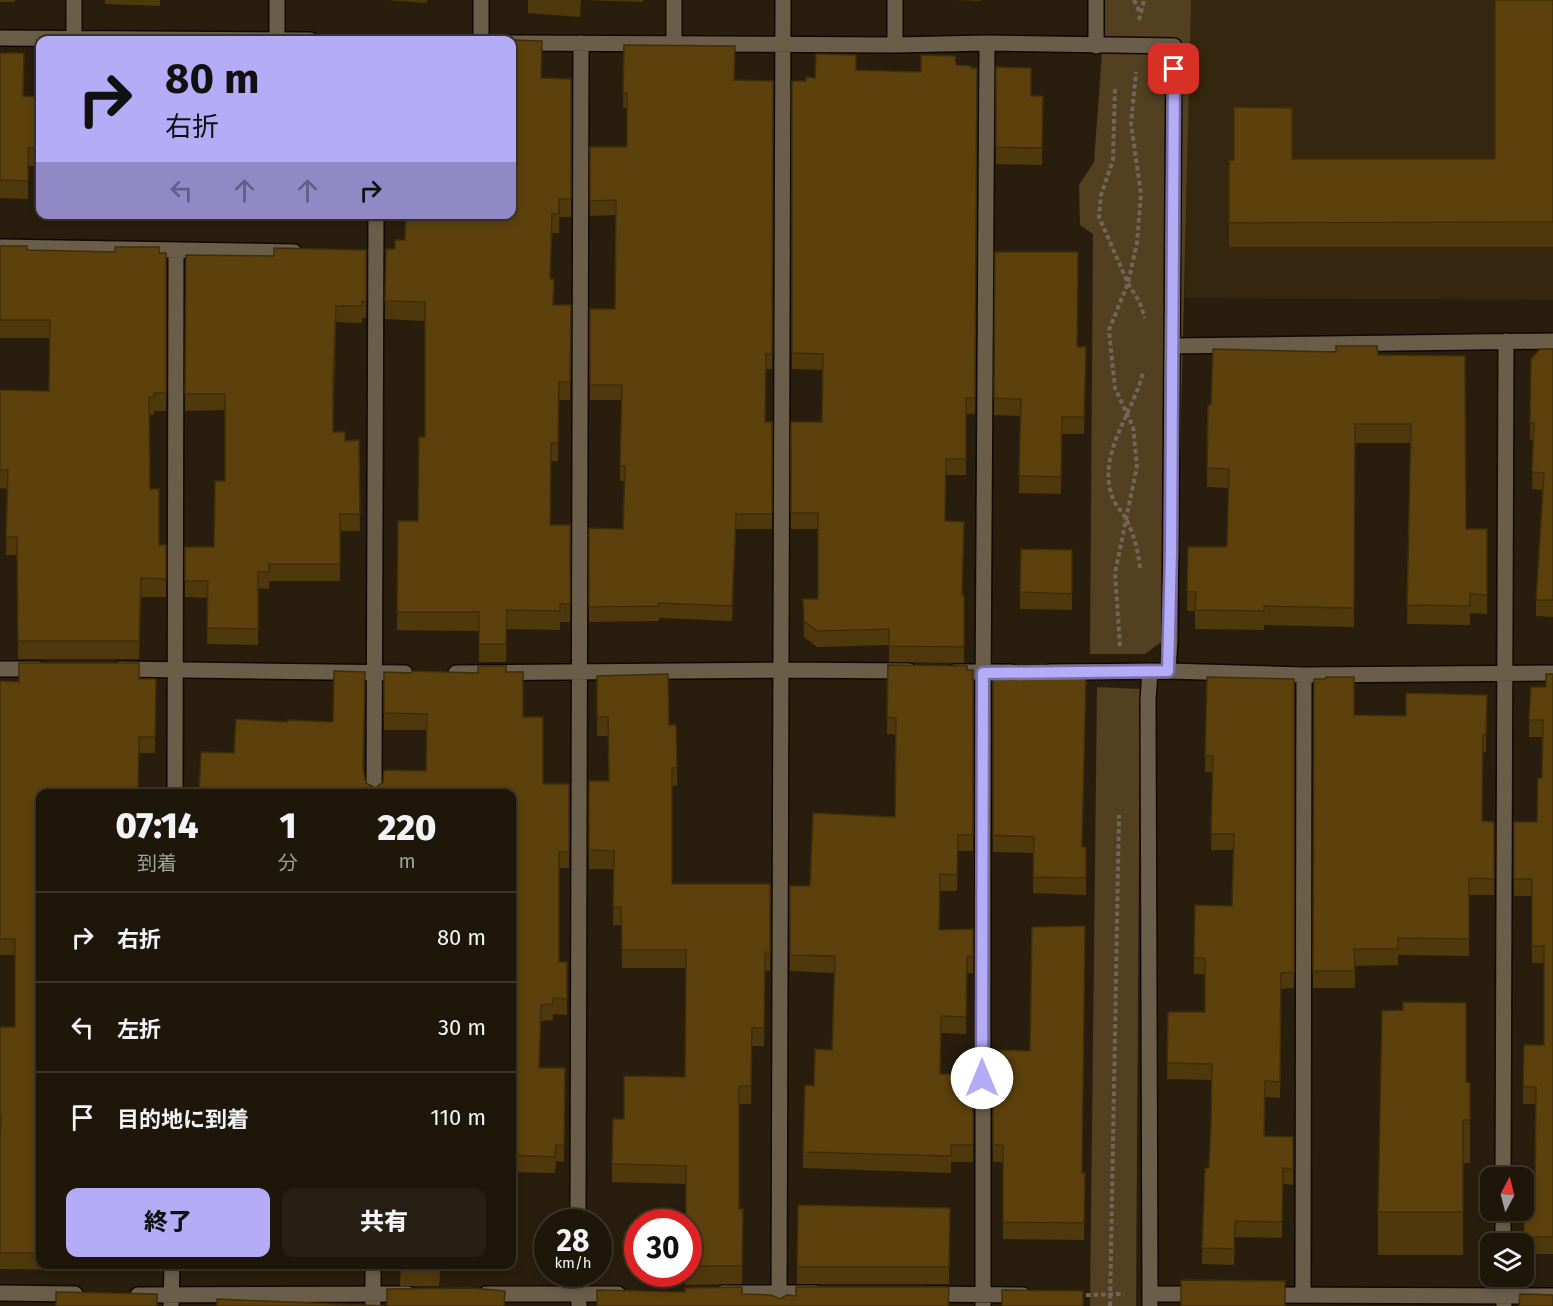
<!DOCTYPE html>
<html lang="ja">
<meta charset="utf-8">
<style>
:root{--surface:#1f160a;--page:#271f13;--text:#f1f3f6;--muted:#a19f9c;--line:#3c352b;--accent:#b5acf8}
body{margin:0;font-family:"Fira Sans","Noto Sans JP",sans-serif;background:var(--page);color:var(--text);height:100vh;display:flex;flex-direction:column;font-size:22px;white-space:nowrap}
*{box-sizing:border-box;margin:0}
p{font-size:20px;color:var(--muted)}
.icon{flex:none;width:33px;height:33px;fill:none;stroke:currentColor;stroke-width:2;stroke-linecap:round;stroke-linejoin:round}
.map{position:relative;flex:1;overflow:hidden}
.sheet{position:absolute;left:36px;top:789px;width:480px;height:480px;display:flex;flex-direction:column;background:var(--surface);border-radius:12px;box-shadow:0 3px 9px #0003,0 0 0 2px var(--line)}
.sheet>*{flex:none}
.top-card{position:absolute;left:36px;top:36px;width:480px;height:183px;border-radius:12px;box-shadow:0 3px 9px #0003,0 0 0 2px var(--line);background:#b5acf8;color:#111;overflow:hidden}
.needle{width:39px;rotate:7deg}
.fabs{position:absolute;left:1480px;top:1167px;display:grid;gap:12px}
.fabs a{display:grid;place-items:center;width:54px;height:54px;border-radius:12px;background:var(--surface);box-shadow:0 3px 9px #0003,0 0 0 2px var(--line);font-size:30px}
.speed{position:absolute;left:534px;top:1209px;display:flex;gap:12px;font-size:30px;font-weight:700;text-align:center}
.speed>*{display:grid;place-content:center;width:78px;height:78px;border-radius:50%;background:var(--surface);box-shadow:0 3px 9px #0003,0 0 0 2px var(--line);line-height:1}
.speed small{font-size:15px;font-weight:400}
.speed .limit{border:9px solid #d22;background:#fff;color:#111}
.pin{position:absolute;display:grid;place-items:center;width:51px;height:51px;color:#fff;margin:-26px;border-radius:12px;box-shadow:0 3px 9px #0006}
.me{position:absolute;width:66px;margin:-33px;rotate:0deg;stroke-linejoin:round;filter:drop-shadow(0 0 4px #0008)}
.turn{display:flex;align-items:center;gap:21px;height:126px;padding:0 30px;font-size:27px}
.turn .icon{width:78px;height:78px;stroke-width:2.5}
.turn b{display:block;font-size:42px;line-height:51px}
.lanes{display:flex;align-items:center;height:57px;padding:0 30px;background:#0003;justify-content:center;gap:30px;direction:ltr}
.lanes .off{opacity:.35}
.eta{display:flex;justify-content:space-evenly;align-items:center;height:102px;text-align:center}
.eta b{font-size:36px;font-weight:800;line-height:42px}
.button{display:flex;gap:12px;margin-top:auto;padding:12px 30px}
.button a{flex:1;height:69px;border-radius:12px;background:var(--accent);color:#111;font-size:24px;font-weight:800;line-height:69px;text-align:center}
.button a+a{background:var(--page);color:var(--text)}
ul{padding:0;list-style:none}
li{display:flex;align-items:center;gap:18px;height:90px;padding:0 30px;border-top:2px solid var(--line)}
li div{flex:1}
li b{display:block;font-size:22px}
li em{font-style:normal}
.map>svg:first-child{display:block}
.built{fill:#35270f}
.green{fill:#534021}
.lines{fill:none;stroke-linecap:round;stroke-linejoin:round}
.minor-casing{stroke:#110800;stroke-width:18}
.path{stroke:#706759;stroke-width:4;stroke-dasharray:4.5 3;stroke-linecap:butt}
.minor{stroke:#6a5e4b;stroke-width:15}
.wall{fill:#4f380b}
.shaded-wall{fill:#402e09}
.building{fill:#5c410d;stroke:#402e09;stroke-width:1.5}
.route-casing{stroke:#7670a1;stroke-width:15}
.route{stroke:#b5acf8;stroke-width:10}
</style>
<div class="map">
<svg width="1553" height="1306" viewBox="0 0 1553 1306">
<rect width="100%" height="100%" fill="#291e0d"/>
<path class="built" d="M 1190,0 L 1553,0 L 1553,300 L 1185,298 Z"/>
<path class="green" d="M 1103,0 L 1191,0 L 1176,631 L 1145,654 L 1090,654 L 1093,234 L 1080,225 L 1079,185 L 1094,162 L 1103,39 Z
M 1097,687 L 1140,689 L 1136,1306 L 1090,1306 Z"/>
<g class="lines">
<defs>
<path id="minor" d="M 74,0 L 74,38
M 277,0 L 277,40
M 1096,0 L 1096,46
M 0,38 L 310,40
M 481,40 L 481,0
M 512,43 L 895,45 L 987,43 L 1174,46 L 1170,642 L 1168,671
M 674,43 L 674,0
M 895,45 L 895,0
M 0,247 L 294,252
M 1173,346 L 1553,341
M 0,669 L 39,669
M 120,669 L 405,673
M 954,672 L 1011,672
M 1050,672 L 1168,671 L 1304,675 L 1553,673
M 456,673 L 781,670 L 909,671
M 175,794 L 176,251
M 374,794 L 376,214
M 1503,1178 L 1506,341
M 578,1222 L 581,43
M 1503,1244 L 1503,1210
M 373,1264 L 373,1306
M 578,1274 L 579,1306
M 1503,1276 L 1504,1306
M 0,1293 L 75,1294
M 723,1293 L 816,1293
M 486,1294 L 618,1294
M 930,1294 L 1023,1295
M 1150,1294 L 1201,1294
M 138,1295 L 408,1294
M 1267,1295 L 1553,1296
M 1303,1295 L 1304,675
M 171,1306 L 172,1264
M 779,1306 L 783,0
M 983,1306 L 983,694 L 987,43
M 1150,1306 L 1148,700 L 1150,671"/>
</defs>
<use href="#minor" class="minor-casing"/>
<path class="path" d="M 1134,0 L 1139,11
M 1139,20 L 1144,0
M 1115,89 L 1113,160 L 1101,195 L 1099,217 L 1128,283 L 1140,303 L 1145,318
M 1140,568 C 1138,550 1134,535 1126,519 C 1122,511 1114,504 1112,496 C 1097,453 1134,412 1143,372
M 1120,646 L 1115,573 L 1137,466 L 1133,427 L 1115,388 L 1109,330 L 1128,283 L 1137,243 L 1141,194 L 1131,124 L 1136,72
M 1086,1295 L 1124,1294
M 1110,1306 L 1119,815"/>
<use href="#minor" class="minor"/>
</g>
<path class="wall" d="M 0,0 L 15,0 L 15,2 L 0,2 Z
M 105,0 L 160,0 L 160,6 L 105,4 Z
M 386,0 L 427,0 L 427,3 Z
M 528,0 L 643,0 L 643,2 L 581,0 L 580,17 L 528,13 Z
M 952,0 L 981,0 L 981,1 Z
M 1553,0 L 1553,247 L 1229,247 L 1229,160 L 1292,159 L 1495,159 Z
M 624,45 L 735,80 L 773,81 L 772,369 L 766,369 L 765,422 L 772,422 L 772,529 L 736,529 L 732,621 L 659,618 L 659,621 L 589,622 L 589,528 L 623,529 L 625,481 L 620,481 L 622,400 L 590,400 L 590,309 L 615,309 L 616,215 L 590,216 L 590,147 L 627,147 L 627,108 L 623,108 Z
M 0,53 L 24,72 L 23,96 L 40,97 L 40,166 L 28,166 L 28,199 L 0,198 Z
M 956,65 L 977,68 L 975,414 L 966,414 L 966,475 L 946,475 L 945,521 L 962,595 L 964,595 L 964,663 L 889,662 L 889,645 L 817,647 L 804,637 L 803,599 L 818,599 L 818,529 L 791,529 L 791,422 L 822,422 L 823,370 L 792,369 L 792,81 L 806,81 L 815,78 L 856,70 L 921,72 Z
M 996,67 L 1031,96 L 1043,96 L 1042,165 L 996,164 Z
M 542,78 L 571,79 L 571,217 L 559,217 L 559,233 L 552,233 L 550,279 L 554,305 L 571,305 L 570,400 L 559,400 L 558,461 L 551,461 L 550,525 L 570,525 L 570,622 L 560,622 L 560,630 L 507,629 L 506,662 L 479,662 L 479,631 L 397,630 L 398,521 L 418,521 L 425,437 L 425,321 L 385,319 L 386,249 L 395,249 L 405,240 Z
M 0,246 L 27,250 L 166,253 L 166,411 L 154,411 L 154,415 L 149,415 L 150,489 L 159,545 L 166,545 L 166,597 L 141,597 L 139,659 L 18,659 L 17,555 L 6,555 L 7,489 L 0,488 L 0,390 L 49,391 L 50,338 L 0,338 Z
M 366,250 L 366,318 L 362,318 L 362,323 L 336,322 L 333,432 L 345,441 L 359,440 L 360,531 L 340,531 L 340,581 L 269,581 L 269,589 L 258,588 L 258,645 L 207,644 L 208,598 L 185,597 L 185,547 L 214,547 L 225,481 L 225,410 L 185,411 L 186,255 L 274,256 Z
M 995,252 L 1077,347 L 1086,364 L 1084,434 L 1062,434 L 1061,494 L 1019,493 L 1020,416 L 994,415 Z
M 1553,349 L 1553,617 L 1536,616 L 1536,600 L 1543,490 L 1532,489 L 1533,440 L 1530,440 L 1531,359 Z
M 1378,355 L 1466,529 L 1487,529 L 1487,614 L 1470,613 L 1470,625 L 1407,624 L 1411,443 L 1355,443 L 1354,627 L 1264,625 L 1264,630 L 1195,629 L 1195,611 L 1187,611 L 1188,547 L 1227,547 L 1229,488 L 1207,487 L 1207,468 L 1211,405 Z
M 1072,550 L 1072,610 L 1020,609 L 1020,592 Z
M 888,665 L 973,670 L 973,851 L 958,851 L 957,891 L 940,891 L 939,930 L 973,929 L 973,973 L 967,973 L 966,1034 L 941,1033 L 940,1074 L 973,1074 L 973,1162 L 951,1162 L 951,1173 L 803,1168 L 803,1152 L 814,1086 L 832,1050 L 835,973 L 790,971 L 790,886 L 810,886 L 895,817 L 896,734 L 887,734 Z
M 993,670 L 1083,847 L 1086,847 L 1086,895 L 1033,893 L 1034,853 L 993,852 Z
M 384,672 L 478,673 L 506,672 L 523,717 L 543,784 L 569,784 L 569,868 L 559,868 L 559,962 L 567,962 L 567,1015 L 553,1014 L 553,1020 L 541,1021 L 539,1068 L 565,1068 L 564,1162 L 556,1161 L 555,1173 L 512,1172 L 512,794 L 199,794 L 363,770 L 366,783 L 375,788 L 426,771 L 427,730 L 384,730 Z
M 1553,674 L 1553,1254 L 1524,1254 L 1524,1189 L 1535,1189 L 1536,1104 L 1523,1104 L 1523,1087 L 1544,1045 L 1544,963 L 1532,963 L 1532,896 L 1514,896 L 1514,822 L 1537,822 L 1542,778 L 1542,737 L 1529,737 L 1529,720 Z
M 597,676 L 669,725 L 677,768 L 677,786 L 672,786 L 672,884 L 770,884 L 770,971 L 765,971 L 764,1046 L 752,1046 L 751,1104 L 739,1104 L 739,1209 L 743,1209 L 742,1284 L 685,1285 L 685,1274 L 688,1274 L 688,1222 L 686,1184 L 612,1182 L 612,1164 L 624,1119 L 685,1077 L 686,968 L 622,968 L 621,925 L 613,925 L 614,869 L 589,869 L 589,781 L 609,781 L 608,736 L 597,736 Z
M 1207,677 L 1294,679 L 1294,988 L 1281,989 L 1280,1098 L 1265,1097 L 1265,1136 L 1293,1137 L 1293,1185 L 1283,1184 L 1282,1238 L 1235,1237 L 1234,1265 L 1202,1264 L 1202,1248 L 1209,1168 L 1211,1124 L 1212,1080 L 1167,1079 L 1168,1012 L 1205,1012 L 1205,974 L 1194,974 L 1194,958 L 1232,906 L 1233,850 L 1211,850 L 1213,772 L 1205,772 Z
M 139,679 L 156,679 L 155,753 L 139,753 L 40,794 L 40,1264 L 73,1264 L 73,1270 L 0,1269 L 0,1027 L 15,1027 L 15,955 L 0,955 L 0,681 L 19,682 Z
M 1314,679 L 1354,715 L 1406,716 L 1487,695 L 1486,752 L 1483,752 L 1482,821 L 1494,822 L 1494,895 L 1469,895 L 1469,956 L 1398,955 L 1398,965 L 1355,966 L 1355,988 L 1313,988 Z
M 1466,1003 L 1466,1082 L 1470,1083 L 1470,1163 L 1463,1163 L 1463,1255 L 1378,1255 L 1378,1212 L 1403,1010 Z
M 993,1074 L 1082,1173 L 1085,1173 L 1084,1240 L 1003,1239 L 1003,1162 L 993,1162 Z
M 950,1208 L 949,1284 L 797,1284 L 797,1267 Z
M 401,1264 L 441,1264 L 439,1286 L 400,1286 Z"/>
<path class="shaded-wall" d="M 736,514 L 736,529 L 732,621 L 732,606 Z
M 541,1005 L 541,1021 L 539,1084 L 539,1068 Z
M 440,1264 L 441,1264 L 439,1286 Z"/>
<path class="building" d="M 1495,0 L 1553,0 L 1553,222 L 1229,223 L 1229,160 L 1234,160 L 1234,107 L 1292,108 L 1292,159 L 1495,159 Z
M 484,39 L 542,41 L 541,78 L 571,79 L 571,199 L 559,199 L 559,214 L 552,214 L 550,279 L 554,279 L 553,305 L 571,305 L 570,382 L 559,382 L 558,443 L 551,443 L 550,525 L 570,525 L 570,604 L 560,604 L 560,611 L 507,610 L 506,644 L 479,644 L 479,612 L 397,612 L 398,521 L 418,521 L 419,437 L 425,437 L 425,302 L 385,301 L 386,249 L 395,249 L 395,240 L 405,240 L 406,214 L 512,214 L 512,40 L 484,40 Z
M 624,45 L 735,46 L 734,80 L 773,81 L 772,354 L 766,354 L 765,422 L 772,422 L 772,514 L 736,514 L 732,606 L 659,603 L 659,606 L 589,607 L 589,528 L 623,529 L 625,466 L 620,466 L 622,385 L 590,385 L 590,309 L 615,309 L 616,200 L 590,201 L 590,147 L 627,147 L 627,93 L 623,93 Z
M 0,53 L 24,53 L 23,96 L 40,97 L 40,148 L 28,148 L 28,181 L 0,180 Z
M 816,54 L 856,55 L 856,70 L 921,72 L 921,55 L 955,56 L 956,65 L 971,66 L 971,68 L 977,68 L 975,398 L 966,398 L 966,459 L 946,459 L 945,521 L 964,522 L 962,595 L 964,595 L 964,647 L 889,646 L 889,629 L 817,631 L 804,621 L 803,599 L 818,599 L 818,513 L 791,513 L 791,422 L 822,422 L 823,354 L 792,353 L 792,81 L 806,81 L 806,77 L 815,78 Z
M 996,67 L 1031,68 L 1031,96 L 1043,96 L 1042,148 L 996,147 Z
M 0,246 L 27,246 L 27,250 L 115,252 L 115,247 L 159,247 L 159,253 L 166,253 L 166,393 L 154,393 L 154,397 L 149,397 L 150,489 L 159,489 L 159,545 L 166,545 L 166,579 L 141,578 L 139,641 L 18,641 L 17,537 L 6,537 L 8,470 L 0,470 L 0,390 L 49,391 L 50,320 L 0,320 Z
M 274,248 L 366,250 L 366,302 L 362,301 L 362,306 L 336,306 L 333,377 L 333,432 L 345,432 L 345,441 L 359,440 L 360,514 L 340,514 L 340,564 L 269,564 L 269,572 L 258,572 L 258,629 L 207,628 L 208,581 L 185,581 L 185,547 L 214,547 L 215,481 L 225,481 L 225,394 L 185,394 L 186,255 L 274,256 Z
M 995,252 L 1078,252 L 1077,347 L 1086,347 L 1084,417 L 1062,417 L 1061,477 L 1019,476 L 1021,399 L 994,398 Z
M 1336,346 L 1377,346 L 1378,355 L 1465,356 L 1466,529 L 1487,529 L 1487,595 L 1470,594 L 1470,606 L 1407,605 L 1411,424 L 1355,424 L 1354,608 L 1264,606 L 1264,611 L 1195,610 L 1196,592 L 1187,592 L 1188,547 L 1227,547 L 1229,469 L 1207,468 L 1208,405 L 1211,405 L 1213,349 L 1336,352 Z
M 1540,349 L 1553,349 L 1553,600 L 1536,600 L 1544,473 L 1532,472 L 1534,423 L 1530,423 L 1531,359 Z
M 1021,549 L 1072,550 L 1072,594 L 1020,592 Z
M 19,663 L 139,663 L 139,679 L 156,679 L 155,737 L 139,737 L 138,794 L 40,794 L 40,1253 L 0,1253 L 0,1138 L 1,1115 L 0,1115 L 0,1027 L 15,1027 L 15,939 L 0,939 L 0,681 L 19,682 Z
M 888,665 L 967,666 L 967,670 L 973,670 L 973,835 L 958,835 L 957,875 L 940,874 L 939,930 L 973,929 L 973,956 L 967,957 L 966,1017 L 941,1016 L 940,1074 L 973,1074 L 973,1145 L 951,1145 L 951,1156 L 803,1152 L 805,1085 L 814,1086 L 815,1049 L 832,1050 L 835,956 L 790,955 L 790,886 L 810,886 L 813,813 L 895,817 L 896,718 L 887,717 Z
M 478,666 L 506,666 L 506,672 L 523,672 L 523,717 L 543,717 L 543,784 L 569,784 L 569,852 L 559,852 L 559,962 L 567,962 L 567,999 L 553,998 L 553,1004 L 541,1005 L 539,1068 L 565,1068 L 564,1145 L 556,1145 L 555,1157 L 512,1155 L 512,794 L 199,794 L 201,752 L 234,753 L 236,719 L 287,722 L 287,720 L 333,722 L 334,671 L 365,672 L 363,769 L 366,783 L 375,788 L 383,782 L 384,770 L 426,771 L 427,714 L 384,713 L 384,672 L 412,673 L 412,671 L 478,673 Z
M 993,670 L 1086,672 L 1082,847 L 1086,847 L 1086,878 L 1033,877 L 1034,837 L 993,835 Z
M 668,674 L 669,725 L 676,725 L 677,768 L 672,768 L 672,884 L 770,884 L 770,953 L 765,952 L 764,1028 L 752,1028 L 751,1086 L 739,1086 L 739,1209 L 743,1209 L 742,1266 L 688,1266 L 688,1222 L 686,1222 L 686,1166 L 612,1164 L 613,1119 L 624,1119 L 624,1076 L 685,1077 L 686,950 L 622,950 L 621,907 L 613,907 L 614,851 L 589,850 L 589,781 L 609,781 L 608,717 L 597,717 L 597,676 Z
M 1546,674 L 1553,674 L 1553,1237 L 1524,1237 L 1524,1189 L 1535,1189 L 1536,1087 L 1523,1087 L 1524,1045 L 1544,1045 L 1544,946 L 1532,946 L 1532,879 L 1514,879 L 1514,822 L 1537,822 L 1538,778 L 1542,778 L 1543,720 L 1529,720 L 1531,687 L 1546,687 Z
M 1207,677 L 1294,679 L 1294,972 L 1281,973 L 1280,1082 L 1265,1081 L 1264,1136 L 1293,1137 L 1293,1169 L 1283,1168 L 1282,1222 L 1235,1221 L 1234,1249 L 1202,1248 L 1205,1168 L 1209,1168 L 1211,1124 L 1212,1064 L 1167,1063 L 1168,1012 L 1205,1012 L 1205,958 L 1194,958 L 1195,905 L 1232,906 L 1234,834 L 1211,834 L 1213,756 L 1205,756 Z
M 1326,677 L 1354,677 L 1354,715 L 1406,716 L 1406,693 L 1487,695 L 1486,735 L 1483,735 L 1482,821 L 1494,822 L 1494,879 L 1469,878 L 1469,939 L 1398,938 L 1398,949 L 1354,949 L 1355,971 L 1313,971 L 1314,679 L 1325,679 Z
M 1085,926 L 1082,1173 L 1085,1173 L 1084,1223 L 1003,1222 L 1003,1145 L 993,1145 L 993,1074 L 1000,1074 L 1001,1050 L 1030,1051 L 1032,927 Z
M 1403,1002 L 1466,1003 L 1466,1082 L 1470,1083 L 1470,1120 L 1463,1120 L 1463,1212 L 1378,1212 L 1382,1011 L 1403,1010 Z
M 798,1205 L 950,1208 L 949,1267 L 797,1267 Z
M 401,1264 L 440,1264 L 439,1270 L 400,1270 Z
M 1181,1280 L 1285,1281 L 1285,1306 L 1181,1306 Z
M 742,1287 L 742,1294 L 771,1295 L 780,1299 L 787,1295 L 796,1296 L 796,1287 L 949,1287 L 948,1306 L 597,1306 L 597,1290 L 685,1292 L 685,1288 Z
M 472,1288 L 505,1291 L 504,1306 L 387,1306 L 387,1289 Z
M 1002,1290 L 1083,1291 L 1083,1306 L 1002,1306 Z
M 56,1292 L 157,1294 L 157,1306 L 56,1306 Z
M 1520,1294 L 1553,1295 L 1553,1306 L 1519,1306 Z
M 217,1299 L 384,1306 L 217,1306 Z"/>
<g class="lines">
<defs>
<path id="route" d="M 982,1078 L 983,673 L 1168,671 L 1171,551 L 1174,69"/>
</defs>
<use href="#route" class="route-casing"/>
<use href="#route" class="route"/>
</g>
</svg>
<div class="fabs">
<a><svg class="needle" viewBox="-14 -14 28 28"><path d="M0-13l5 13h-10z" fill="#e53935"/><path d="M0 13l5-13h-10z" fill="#a19f9c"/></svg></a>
<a><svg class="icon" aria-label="layers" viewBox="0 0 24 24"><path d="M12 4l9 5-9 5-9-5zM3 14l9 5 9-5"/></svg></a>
</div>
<div class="speed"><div>28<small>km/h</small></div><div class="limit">30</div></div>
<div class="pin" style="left:1174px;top:69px;background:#d93025"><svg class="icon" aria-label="arrive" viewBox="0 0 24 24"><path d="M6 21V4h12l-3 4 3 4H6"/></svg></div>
<svg class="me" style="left:982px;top:1078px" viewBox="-20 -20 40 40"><circle r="19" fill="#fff"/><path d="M0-13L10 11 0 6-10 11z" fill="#b5acf8"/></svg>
<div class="top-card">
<div class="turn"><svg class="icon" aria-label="right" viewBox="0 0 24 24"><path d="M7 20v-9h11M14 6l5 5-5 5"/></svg><div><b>80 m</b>右折</div></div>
<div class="lanes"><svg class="icon off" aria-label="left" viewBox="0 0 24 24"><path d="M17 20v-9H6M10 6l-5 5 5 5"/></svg><svg class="icon off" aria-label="ahead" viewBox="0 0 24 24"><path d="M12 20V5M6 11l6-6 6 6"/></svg><svg class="icon off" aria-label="ahead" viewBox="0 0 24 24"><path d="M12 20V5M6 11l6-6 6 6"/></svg><svg class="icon" aria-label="right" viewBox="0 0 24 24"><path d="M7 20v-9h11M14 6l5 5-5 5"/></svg></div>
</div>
<section class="sheet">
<div class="eta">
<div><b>07:14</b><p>到着</p></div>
<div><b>1</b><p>分</p></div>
<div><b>220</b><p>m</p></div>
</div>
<ul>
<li><svg class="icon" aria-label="right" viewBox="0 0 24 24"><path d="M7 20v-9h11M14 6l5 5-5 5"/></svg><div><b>右折</b></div><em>80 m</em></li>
<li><svg class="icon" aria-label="left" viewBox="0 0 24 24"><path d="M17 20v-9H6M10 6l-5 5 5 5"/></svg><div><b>左折</b></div><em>30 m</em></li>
<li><svg class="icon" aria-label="arrive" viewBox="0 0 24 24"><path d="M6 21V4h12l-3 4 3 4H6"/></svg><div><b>目的地に到着</b></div><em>110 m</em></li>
</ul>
<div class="button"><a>終了</a><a>共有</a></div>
</section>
</div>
